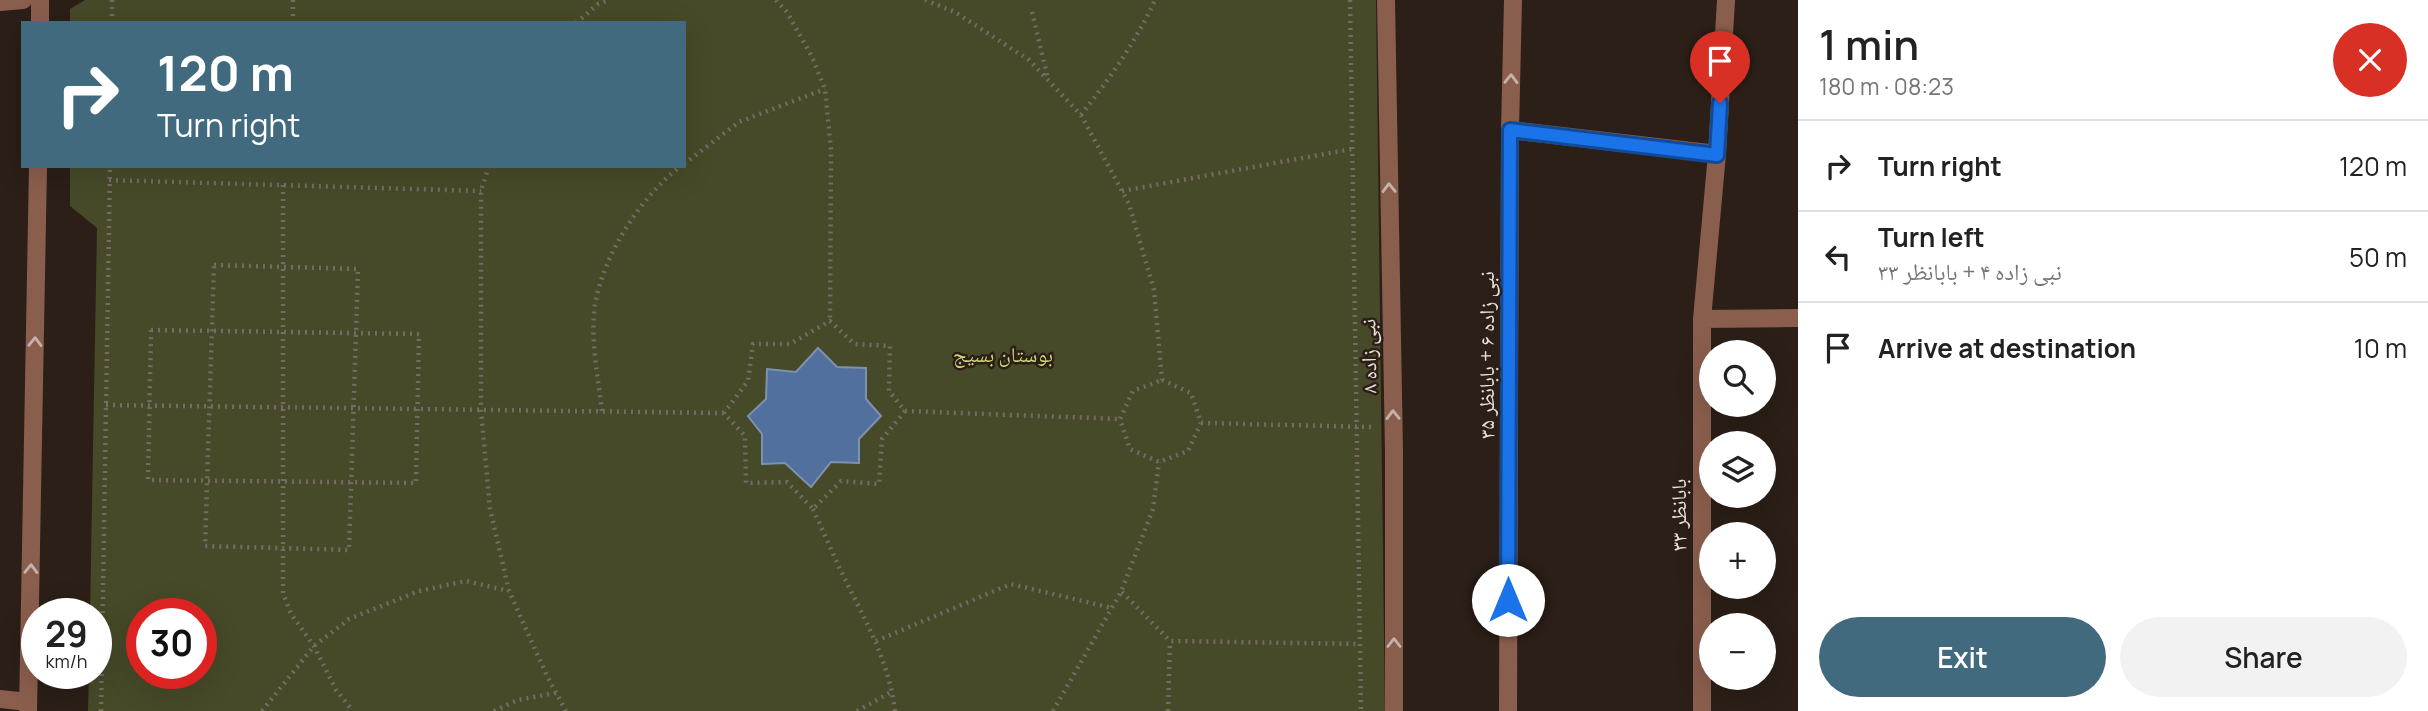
<!DOCTYPE html>
<meta charset="utf-8">
<style>
:root{--surface:#fff;--page:#f2f2f2;--text:#222;--muted:#767676;--line:#e0e0e0;--accent:#426a7f}
body{margin:0;font-family:Manrope,"Noto Naskh Arabic",sans-serif;background:var(--page);color:var(--text);height:100vh;display:flex;flex-direction:column;font-size:26px;white-space:nowrap}
*{box-sizing:border-box;margin:0}
p{font-size:23px;color:var(--muted)}
.icon{flex:none;width:38px;height:38px;fill:none;stroke:currentColor;stroke-width:2;stroke-linecap:round;stroke-linejoin:round}
.map{position:relative;flex:1;overflow:hidden}
.side{display:flex;flex-direction:column;background:var(--surface);width:630px}
.side>*{flex:none}
.hud{position:absolute;left:21px;top:21px;width:665px;height:147px;border-radius:0px;box-shadow:0 7px 28px #0002;background:#426a7f;color:#fff;overflow:hidden}
.controls{position:absolute;left:1699px;top:340px;display:grid;gap:14px}
.controls a{display:grid;place-items:center;width:77px;height:77px;border-radius:50%;background:var(--surface);box-shadow:0 7px 28px #0002;font-size:35px}
.speed{position:absolute;left:21px;top:598px;display:flex;gap:14px;font-size:35px;font-weight:700;text-align:center}
.speed>*{display:grid;place-content:center;width:91px;height:91px;border-radius:50%;background:var(--surface);box-shadow:0 7px 28px #0002;line-height:1}
.speed small{font-size:18px;font-weight:400}
.speed .limit{border:10px solid #d22;background:#fff;color:#111}
.pin{position:absolute;display:grid;place-items:center;width:60px;height:60px;color:#fff;margin:-72px -30px;border-radius:50% 50% 50% 0;rotate:-45deg;box-shadow:0 0 7px #0007}
.pin .icon{rotate:45deg}
.me{position:absolute;width:77px;margin:-38px;rotate:0deg;stroke-linejoin:round;filter:drop-shadow(0 0 5px #0008)}
.turn{display:flex;align-items:center;gap:24px;height:147px;padding:0 21px;font-size:32px}
.turn .icon{width:91px;height:91px;stroke-width:2.5}
.turn b{display:block;font-size:49px;line-height:60px}
.round{display:grid;place-items:center;flex:none;width:74px;height:74px;border-radius:37px;background:var(--page)}
.headline{display:flex;align-items:center;justify-content:space-between;height:119px;padding:0 21px}
h1{font-size:42px;font-weight:600;line-height:52px}
.button{display:flex;gap:14px;margin-top:auto;padding:14px 21px}
.button a{flex:1;height:80px;border-radius:42px;background:var(--accent);color:#fff;font-size:28px;font-weight:600;line-height:80px;text-align:center}
.button a+a{background:var(--page);color:var(--text)}
ul{padding:0;list-style:none}
li{display:flex;align-items:center;gap:21px;height:91px;padding:0 21px;border-top:2px solid var(--line)}
li div{flex:1}
li b{display:block;font-size:26px}
li em{font-style:normal}
main{display:flex;flex:1;min-height:0}
.map>svg:first-child{display:block}
.green{fill:#474a28;fill-rule:evenodd}
.water{fill:#52709e;stroke:#7f91b0;stroke-width:2}
.lines{fill:none;stroke-linecap:round;stroke-linejoin:round}
.path{stroke:#756b64;stroke-width:4.5;stroke-dasharray:2 5;stroke-linecap:butt}
.minor{stroke:#8a5e4d;stroke-width:18}
.oneway{stroke:#c7b2a9}
.route-casing{stroke:#114b97;stroke-width:18}
.route{stroke:#1a73e8;stroke-width:12}
.labels{text-anchor:middle;stroke-width:5;stroke-linejoin:round;paint-order:stroke}
.park-label{font-size:21px;fill:#cbd37b;stroke:#2b1f17}
.street-label{font-size:21px;fill:#e8dfda;stroke:#2b1f17}
</style>
<main>
<div class="map">
<svg width="1798" height="711" viewBox="0 0 1798 711">
<rect width="100%" height="100%" fill="#2b1f17"/>
<path class="green" d="M 85,0 L 1376,0 L 1385,711 L 88,711 L 89,674 L 96,674 L 96,614 L 90,614 L 97,228 L 70,206 L 70,166 L 684,166 L 684,23 L 70,23 L 70,9 ZM 142,614 L 201,614 L 201,674 L 142,674 Z"/>
<path class="water" d="M 818,348 L 837,367 L 866,368 L 866,399 L 881,416 L 859,439 L 859,463 L 831,462 L 811,487 L 785,463 L 762,464 L 762,434 L 748,416 L 766,399 L 767,369 L 796,372 Z"/>
<g class="lines">
<path class="path" d="M 776,0 L 787,12 L 811,55 L 825,89 L 831,150 L 830,321
M 925,0 L 955,12 L 1029,60 L 1081,115 L 1129,204 L 1154,290 L 1162,380
M 1350,0 L 1361,711
M 1032,12 L 1048,79
M 112,23 L 112,0
M 293,23 L 293,0
M 576,23 L 598,4 L 608,0
M 1081,115 C 1109,79 1136,42 1155,0
M 684,164 L 739,122 L 825,89
M 489,166 L 481,191 L 481,410 L 490,509 L 509,591 L 547,676 L 566,711
M 109,180 L 481,191
M 283,185 L 283,593 L 291,614 L 314,646 L 336,690 L 353,711
M 1122,191 L 1352,149
M 214,265 L 358,269 L 349,550 L 205,546 Z
M 151,330 L 419,334 L 416,483 L 148,480 Z
M 1162,380 L 1191,393 L 1201,423 L 1188,451 L 1159,462 L 1130,449 L 1120,419 L 1133,391 Z
M 106,405 L 724,413
M 602,411 C 598,377 590,339 595,305 C 603,255 641,196 681,166
M 905,411 L 882,439 L 879,484 L 841,481 L 813,509 L 787,482 L 746,483 L 745,436 L 724,413 L 748,381 L 753,344 L 790,344 L 830,321 L 854,344 L 890,346 L 889,391 L 905,411 L 1120,419
M 1201,423 L 1372,427
M 813,509 C 822,529 831,549 840,569 C 862,615 889,659 895,711
M 1122,592 L 1170,641 L 1360,644
M 876,641 L 1011,584 L 1112,608
M 101,711 L 110,166
M 262,711 L 314,646 L 349,619 L 419,591 L 466,581 L 509,591
M 494,711 L 518,700 L 556,693
M 857,711 L 893,691
M 1053,711 L 1121,592 L 1153,509 L 1159,462
M 1168,711 L 1170,641"/>
<path class="minor" d="M 1386,0 L 1394,451 L 1394,711
M 0,2 L 23,0
M 40,23 L 40,0
M 1510,130 L 1717,154
M 1702,319 L 1798,318
M 0,699 L 28,702
M 28,711 L 38,166
M 1508,711 L 1510,130 L 1513,0
M 1702,711 L 1702,319 L 1717,154 L 1726,0"/>
</g>
<defs><path id="oneway-chevron" d="M-2-3.5L2.5 0L-2 3.5" fill="none" stroke-width="1.6" stroke-linecap="round" stroke-linejoin="round" transform="scale(1.75)"/></defs>
<g class="oneway">
<use href="#oneway-chevron" transform="translate(1511 79) rotate(-89)"/>
<use href="#oneway-chevron" transform="translate(1389 188) rotate(-91)"/>
<use href="#oneway-chevron" transform="translate(35 342) rotate(-89)"/>
<use href="#oneway-chevron" transform="translate(1393 415) rotate(-91)"/>
<use href="#oneway-chevron" transform="translate(31 569) rotate(-89)"/>
<use href="#oneway-chevron" transform="translate(1394 643) rotate(-90)"/>
</g>
<g class="lines">
<defs>
<path id="route" d="M 1508,600 L 1510,130 L 1717,155 L 1720,103"/>
</defs>
<use href="#route" class="route-casing"/>
<use href="#route" class="route"/>
</g>
<g class="labels">
<g class="park-label">
<text x="1003" y="362">بوستان بسیج</text>
</g>
<g class="street-label">
<text transform="translate(1487 355) rotate(-90)" y="7">نبی زاده ۶ + بابانظر ۳۵</text>
<text transform="translate(1369 356) rotate(-91)" y="7">نبی زاده ۸</text>
<text transform="translate(1679 515) rotate(-90)" y="7">بابانظر ۳۳</text>
</g>
</g>
</svg>
<div class="controls">
<a><svg class="icon" aria-label="search" viewBox="0 0 24 24"><circle cx="10" cy="10" r="6"/><path d="M15 15l6 6"/></svg></a>
<a><svg class="icon" aria-label="layers" viewBox="0 0 24 24"><path d="M12 4l9 5-9 5-9-5zM3 14l9 5 9-5"/></svg></a>
<a>+</a>
<a>−</a>
</div>
<div class="speed"><div>29<small>km/h</small></div><div class="limit">30</div></div>
<div class="pin" style="left:1720px;top:103px;background:#d93025"><svg class="icon" aria-label="arrive" viewBox="0 0 24 24"><path d="M6 21V4h12l-3 4 3 4H6"/></svg></div>
<svg class="me" style="left:1508px;top:600px" viewBox="-20 -20 40 40"><circle r="19" fill="#fff"/><path d="M0-13L10 11 0 6-10 11z" fill="#1a73e8"/></svg>
<div class="hud">
<div class="turn"><svg class="icon" aria-label="right" viewBox="0 0 24 24"><path d="M7 20v-9h11M14 6l5 5-5 5"/></svg><div><b>120 m</b>Turn right</div></div>
</div>
</div>
<section class="side">
<div class="headline"><div><h1>1 min</h1><p>180 m · 08:23</p></div><a class="round" style="background:#d93025;color:#fff"><svg class="icon" aria-label="close" viewBox="0 0 24 24"><path d="M6 6l12 12M18 6L6 18"/></svg></a></div>
<ul>
<li><svg class="icon" aria-label="right" viewBox="0 0 24 24"><path d="M7 20v-9h11M14 6l5 5-5 5"/></svg><div><b>Turn right</b></div><em>120 m</em></li>
<li><svg class="icon" aria-label="left" viewBox="0 0 24 24"><path d="M17 20v-9H6M10 6l-5 5 5 5"/></svg><div><b>Turn left</b><p>نبی زاده ۴ + بابانظر ۳۳</p></div><em>50 m</em></li>
<li><svg class="icon" aria-label="arrive" viewBox="0 0 24 24"><path d="M6 21V4h12l-3 4 3 4H6"/></svg><div><b>Arrive at destination</b></div><em>10 m</em></li>
</ul>
<div class="button"><a>Exit</a><a>Share</a></div>
</section>
</main>
